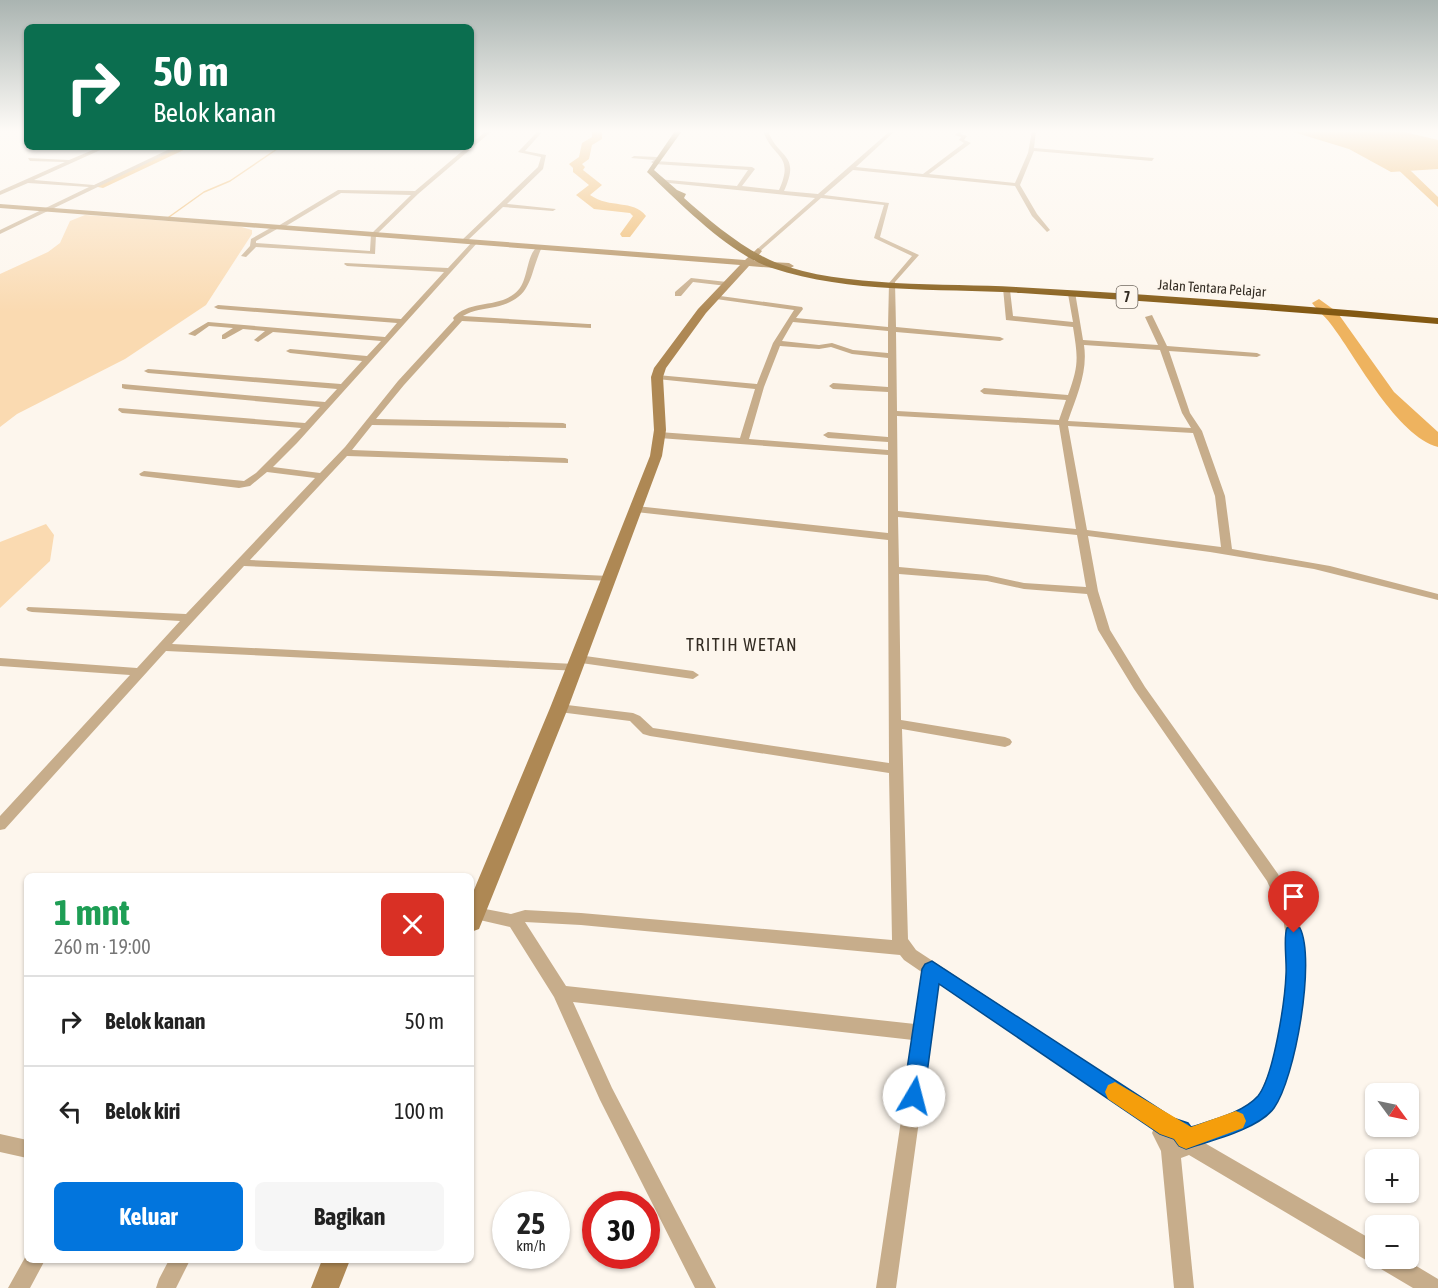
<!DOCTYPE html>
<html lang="id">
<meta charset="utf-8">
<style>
:root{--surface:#fff;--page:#f6f6f6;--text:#222;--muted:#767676;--line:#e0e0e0;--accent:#0275dd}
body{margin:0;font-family:"Asap Condensed",sans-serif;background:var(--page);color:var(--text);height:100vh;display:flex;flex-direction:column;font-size:22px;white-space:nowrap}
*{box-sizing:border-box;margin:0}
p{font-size:20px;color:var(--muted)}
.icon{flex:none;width:33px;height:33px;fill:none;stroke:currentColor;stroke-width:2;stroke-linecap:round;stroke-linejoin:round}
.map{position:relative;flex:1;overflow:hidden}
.details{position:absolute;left:24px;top:873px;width:450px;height:390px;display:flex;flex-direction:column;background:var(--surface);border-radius:9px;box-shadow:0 2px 4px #0004}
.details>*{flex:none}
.top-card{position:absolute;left:24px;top:24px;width:450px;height:126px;border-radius:9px;box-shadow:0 2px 4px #0004;background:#0b6e4f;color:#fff;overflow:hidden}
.needle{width:39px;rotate:123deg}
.fabs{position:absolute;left:1365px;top:1083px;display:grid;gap:12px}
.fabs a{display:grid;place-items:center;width:54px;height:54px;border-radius:9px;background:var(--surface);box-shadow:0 2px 4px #0004;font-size:30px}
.speed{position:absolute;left:492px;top:1191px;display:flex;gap:12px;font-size:30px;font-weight:700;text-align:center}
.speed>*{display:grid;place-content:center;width:78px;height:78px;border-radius:50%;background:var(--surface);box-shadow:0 2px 4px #0004;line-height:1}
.speed small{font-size:15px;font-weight:400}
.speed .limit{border:9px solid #d22;background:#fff;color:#111}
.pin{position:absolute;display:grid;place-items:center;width:51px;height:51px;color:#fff;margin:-62px -26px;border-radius:50% 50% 50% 0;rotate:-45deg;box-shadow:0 0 6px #0007}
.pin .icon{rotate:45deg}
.me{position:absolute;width:66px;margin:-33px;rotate:8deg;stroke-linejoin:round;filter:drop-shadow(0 0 4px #0008)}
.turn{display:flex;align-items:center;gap:21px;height:126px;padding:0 30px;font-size:27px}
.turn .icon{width:78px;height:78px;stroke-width:2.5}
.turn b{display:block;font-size:42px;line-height:51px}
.round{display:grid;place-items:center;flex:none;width:63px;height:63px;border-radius:9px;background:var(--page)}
.headline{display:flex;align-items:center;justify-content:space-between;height:102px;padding:0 30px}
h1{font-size:36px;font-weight:700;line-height:45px;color:#1e9e55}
.action{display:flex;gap:12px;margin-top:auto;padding:12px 30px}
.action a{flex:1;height:69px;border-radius:9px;background:var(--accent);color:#fff;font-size:24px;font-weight:700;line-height:69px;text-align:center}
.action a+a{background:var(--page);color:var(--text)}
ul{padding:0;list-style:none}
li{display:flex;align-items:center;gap:18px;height:90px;padding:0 30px;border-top:2px solid var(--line)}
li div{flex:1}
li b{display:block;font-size:22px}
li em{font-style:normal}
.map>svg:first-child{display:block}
.green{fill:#fadab1}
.water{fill:#eeb35f}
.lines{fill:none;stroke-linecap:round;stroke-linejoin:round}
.stream{stroke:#eeb35f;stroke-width:1.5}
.river{fill:#eeb35f;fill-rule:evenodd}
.street{fill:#c7ad8b;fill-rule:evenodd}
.secondary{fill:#ae8854;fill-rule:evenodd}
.highway{fill:#835913;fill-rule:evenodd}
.route{fill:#0275dd;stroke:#014c90;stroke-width:1.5}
.slow{fill:#f59e0b}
.labels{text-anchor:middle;stroke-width:5;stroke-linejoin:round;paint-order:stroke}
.far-street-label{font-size:14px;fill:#332c23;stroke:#fdf6ed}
.shield{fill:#fdf6ed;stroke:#706960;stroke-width:1.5}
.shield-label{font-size:14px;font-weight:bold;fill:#332c23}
.quarter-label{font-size:18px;letter-spacing:1.5px;fill:#332c23;stroke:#fdf6ed}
</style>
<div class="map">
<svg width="1438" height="1288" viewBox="0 0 1438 1288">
<rect width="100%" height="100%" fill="#fdf6ed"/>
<path class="green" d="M 85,215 L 238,226 L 252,230 L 252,234 L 206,305 L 125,359 L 17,414 L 0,427 L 0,274 L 48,252 L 60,243 L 70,221 Z
M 46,524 L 54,535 L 50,561 L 0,608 L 0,542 Z"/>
<path class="water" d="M 1290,131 L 1401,131 L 1438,140 L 1438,169 L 1391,172 L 1349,149 Z"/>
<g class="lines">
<path class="stream" d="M 169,217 L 204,192 L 230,181 L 280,147"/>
<path class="river" d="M 592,131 L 602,131 L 602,139 L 592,145 L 589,159 L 582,164 L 585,167 L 583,170 L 602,185 L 590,195 C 610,209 633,199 646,216 L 630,237 L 622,237 L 620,234 L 633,216 L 630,213 L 594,209 L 576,195 L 589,185 L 573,172 L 573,168 L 569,164 L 579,157 L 582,143 L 592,137 Z
M 1324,131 L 1340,131 L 1384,145 L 1438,197 L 1438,207 L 1376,149 Z
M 177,147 L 190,147 L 103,188 L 93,186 Z
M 1319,299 L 1337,312 L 1394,392 L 1438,432 L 1438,447 C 1397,436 1357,359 1333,327 C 1327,318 1318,311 1312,303 Z"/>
<path class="street" d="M 486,131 L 492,131 L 418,194 L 376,235 L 375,254 L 256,247 L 246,257 L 241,256 L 250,246 L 251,239 L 274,226 L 278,226 L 338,190 L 415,191 L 467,147 L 471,147 L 471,144 ZM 341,193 L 411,195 L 371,234 L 370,251 L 256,243 L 256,241 L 277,229 L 281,229 Z
M 538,131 L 543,131 L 525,151 L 546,155 L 543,169 L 507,204 L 556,209 L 553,211 L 503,207 L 466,242 L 462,242 L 462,240 L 538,167 L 541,157 L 518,152 Z
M 763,131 L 768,131 C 779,160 801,153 784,191 L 818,194 L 890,131 L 895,131 L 856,167 L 923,174 L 964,143 L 959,140 L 961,137 L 955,135 L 958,131 L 963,131 L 961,134 L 967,136 L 964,140 L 971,143 L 929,174 L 1015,183 L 1028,153 L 1032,131 L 1036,131 L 1034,148 L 1154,158 L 1152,161 L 1034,151 L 1020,185 L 1037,214 L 1050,230 L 1047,232 L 1032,216 L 1015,186 L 853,170 L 824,195 L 889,203 L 880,237 L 919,255 L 895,282 L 896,327 L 1000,337 L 1004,339 L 1000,341 L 896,332 L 897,411 L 1059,420 L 1066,400 L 984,394 L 980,391 L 984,388 L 1068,395 C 1079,365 1078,358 1073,327 L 1006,320 L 1003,288 L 1010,290 L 1013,316 L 1073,322 L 1068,294 L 1075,292 L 1083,340 L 1158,345 L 1145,317 L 1152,315 L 1167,346 L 1257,353 L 1261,355 L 1257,357 L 1169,351 L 1190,413 L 1202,431 L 1225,496 L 1232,549 L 1330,566 L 1438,594 L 1438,600 L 1314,569 L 1210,552 L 1088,536 L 1098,591 L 1110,630 L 1145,687 L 1278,874 L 1299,918 L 1304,949 L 1304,983 L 1294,1055 L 1275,1102 C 1266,1124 1224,1134 1203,1142 L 1376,1242 L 1376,1258 L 1403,1258 L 1438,1279 L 1438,1288 L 1413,1288 L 1189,1155 L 1181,1158 L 1194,1288 L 1174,1288 L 1161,1151 L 1152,1133 L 1154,1128 L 938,983 L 896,1288 L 876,1288 L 913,1040 L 573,1002 L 612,1088 L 716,1288 L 695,1288 L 600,1100 L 554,997 L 510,927 L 471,918 L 471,908 L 475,907 L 511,914 L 525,910 L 581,913 L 892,940 L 889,773 L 650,736 L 643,734 L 630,721 L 559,712 L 553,708 L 559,704 L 633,713 L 640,716 L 653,728 L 889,763 L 888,540 L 636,512 L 631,509 L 636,506 L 888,533 L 888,455 L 659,438 L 654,435 L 659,432 L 740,438 L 755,389 L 657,379 L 653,377 L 657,375 L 757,384 L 773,343 L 794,310 L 716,299 L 713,299 L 713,295 L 802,307 L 803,309 L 796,318 L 888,327 L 889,283 L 912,256 L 874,238 L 884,205 L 821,198 L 758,253 L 756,252 L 756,250 L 815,198 L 659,182 L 657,179 L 737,186 L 748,170 L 654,164 L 651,162 L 654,160 L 631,158 L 634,156 L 657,157 L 660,159 L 655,161 L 752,167 L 755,169 L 742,186 L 779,190 C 795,154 773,159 763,131 ZM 793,322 L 888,331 L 888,353 L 853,350 L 832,343 L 819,345 L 782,341 ZM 1084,345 L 1160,350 L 1182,413 L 1191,428 L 1068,421 C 1077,395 1088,372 1084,345 ZM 780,346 L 819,349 L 831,347 L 852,354 L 888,358 L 888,387 L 833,383 L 829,386 L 833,389 L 888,392 L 888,437 L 828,432 L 823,435 L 828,438 L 888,442 L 888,450 L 749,439 L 764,387 ZM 897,416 L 1059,425 L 1076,529 L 898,511 ZM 1068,426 L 1193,433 L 1215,496 L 1221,547 L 1087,530 ZM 898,517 L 1077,535 L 1086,587 L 1024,583 L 987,575 L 899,567 ZM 899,574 L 987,581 L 1024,589 L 1087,594 L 1098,630 L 1134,689 L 1267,881 L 1283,918 L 1288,949 L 1288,983 L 1276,1055 L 1259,1096 L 1236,1112 L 1190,1128 L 1184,1122 L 1170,1117 L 916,950 L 908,939 L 902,729 L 1005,747 L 1010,745 L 1012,742 L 1010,739 L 1005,737 L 901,720 ZM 525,922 L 581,925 L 900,955 L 904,960 L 923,973 L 915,1024 L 566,986 Z
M 100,147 L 107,147 L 34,180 L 94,185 L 174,147 L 181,147 L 0,234 L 0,230 L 89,187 L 28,183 L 0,195 L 0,191 L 65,162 L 30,161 L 28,158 L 69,160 Z
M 473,241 L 478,242 L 297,443 L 273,467 L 320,473 L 345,447 L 398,381 L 454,320 L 453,318 C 468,300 496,308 514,294 C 530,283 524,256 539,245 L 542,247 C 528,277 534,298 495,307 C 484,309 473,310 463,316 L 588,324 L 591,324 L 591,328 L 462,321 L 404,385 L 376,419 L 563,423 L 566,424 L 566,428 L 372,425 L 352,450 L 565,458 L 568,459 L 568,463 L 347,456 L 250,560 L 609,576 L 615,579 L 613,581 L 244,566 L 172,644 L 575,664 L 581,668 L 579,671 L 166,651 L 5,829 L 0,830 L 0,816 L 130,675 L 0,666 L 0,658 L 137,668 L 180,621 L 32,612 L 28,611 L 26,609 L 28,607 L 186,614 L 315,478 L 267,472 L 250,486 L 239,488 L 141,476 L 139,474 L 144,471 L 244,481 L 256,473 L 301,428 L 122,413 L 118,410 L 119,408 L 305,423 L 320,407 L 125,389 L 122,388 L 122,384 L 325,402 L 337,389 L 148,373 L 144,371 L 148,369 L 341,384 L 362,361 L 290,353 L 286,351 L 290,349 L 367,356 L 381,341 L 273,332 L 258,342 L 254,340 L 265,331 L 243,329 L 225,339 L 222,339 L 222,335 L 233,328 L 209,326 L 195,336 L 188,334 L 208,322 L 385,337 L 397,323 L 218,309 L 214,307 L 218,305 L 401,319 L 444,272 L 347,266 L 344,264 L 345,263 L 448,268 Z
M 691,278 L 727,282 L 730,284 L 727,286 L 693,282 L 681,296 L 675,296 L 675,292 Z
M 578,655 L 693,671 L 699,675 L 693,679 L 574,662 L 572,659 Z
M 0,1134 L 27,1140 L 27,1158 L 0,1152 Z
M 27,1254 L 27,1260 L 45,1260 L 30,1288 L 8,1288 Z
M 169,1260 L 190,1260 L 176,1288 L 156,1288 L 159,1279 Z"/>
<path class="secondary" d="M 0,204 L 745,260 L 758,248 L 762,251 L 754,261 L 789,263 L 794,266 L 789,269 L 749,266 L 706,313 L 666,368 L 663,377 L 666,430 L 662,456 L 568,708 L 479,929 L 471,932 L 471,897 L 550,708 L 650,456 L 654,430 L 651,377 L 654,368 L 698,309 L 740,265 L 0,208 Z
M 322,1260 L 350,1260 L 339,1288 L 311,1288 Z"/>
<path class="highway" d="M 675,131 L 682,131 L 654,170 L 677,190 L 686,194 L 684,198 C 711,222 744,250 777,263 C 841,288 947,283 1016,287 C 1157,295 1298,305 1438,318 L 1438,324 C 1299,312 1160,302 1021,293 C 939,288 851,294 772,268 C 729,254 680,203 647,172 Z"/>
</g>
<linearGradient id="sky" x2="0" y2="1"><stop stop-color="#aab4b1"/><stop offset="0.42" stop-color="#fefbf7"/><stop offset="1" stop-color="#fefbf7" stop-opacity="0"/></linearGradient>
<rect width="1438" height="312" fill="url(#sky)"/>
<path class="route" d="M 1294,926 L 1300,928 C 1316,960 1295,1079 1274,1108 C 1259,1129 1210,1141 1186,1149 L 1179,1146 L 1174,1139 L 1160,1134 L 939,984 L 924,1096 L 921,1103 L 914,1106 L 906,1103 L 903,1096 L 922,969 L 925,964 L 932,961 L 1173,1118 L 1188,1123 L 1191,1127 C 1212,1120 1243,1113 1258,1096 C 1274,1076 1285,1000 1286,974 C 1287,962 1283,936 1287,928 Z"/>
<path class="slow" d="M 1115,1082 L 1191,1127 L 1236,1111 L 1243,1114 L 1246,1121 L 1243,1128 L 1186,1149 L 1179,1146 L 1174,1139 L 1160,1134 L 1108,1099 L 1105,1092 L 1108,1085 Z"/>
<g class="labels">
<g class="far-street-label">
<text transform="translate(1212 288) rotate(4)" y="5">Jalan Tentara Pelajar</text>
</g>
<rect class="shield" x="1116.5" y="286" width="21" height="22" rx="4.5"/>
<g class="shield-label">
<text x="1127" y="302">7</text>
</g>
<g class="quarter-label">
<text x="742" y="651">TRITIH WETAN</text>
</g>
</g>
</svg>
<div class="fabs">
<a><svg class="needle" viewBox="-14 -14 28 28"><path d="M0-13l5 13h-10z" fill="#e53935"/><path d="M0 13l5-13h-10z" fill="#767676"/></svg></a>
<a>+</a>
<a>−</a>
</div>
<div class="speed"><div>25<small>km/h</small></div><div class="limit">30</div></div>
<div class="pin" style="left:1294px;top:933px;background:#d93025"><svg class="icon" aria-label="arrive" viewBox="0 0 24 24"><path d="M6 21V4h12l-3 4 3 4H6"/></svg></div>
<svg class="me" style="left:914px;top:1096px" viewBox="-20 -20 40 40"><circle r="19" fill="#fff"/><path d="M0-13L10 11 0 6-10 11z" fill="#0275dd"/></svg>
<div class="top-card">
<div class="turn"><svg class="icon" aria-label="right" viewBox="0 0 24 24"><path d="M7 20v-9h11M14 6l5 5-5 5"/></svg><div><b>50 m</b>Belok kanan</div></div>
</div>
<section class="details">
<div class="headline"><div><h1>1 mnt</h1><p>260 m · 19:00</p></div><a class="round" style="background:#d93025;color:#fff"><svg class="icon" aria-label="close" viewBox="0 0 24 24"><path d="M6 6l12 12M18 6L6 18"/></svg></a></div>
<ul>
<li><svg class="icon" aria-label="right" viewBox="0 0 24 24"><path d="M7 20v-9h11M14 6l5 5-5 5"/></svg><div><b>Belok kanan</b></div><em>50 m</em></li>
<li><svg class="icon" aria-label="left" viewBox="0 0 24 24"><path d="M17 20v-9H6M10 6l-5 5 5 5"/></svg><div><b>Belok kiri</b></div><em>100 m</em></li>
</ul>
<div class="action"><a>Keluar</a><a>Bagikan</a></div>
</section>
</div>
